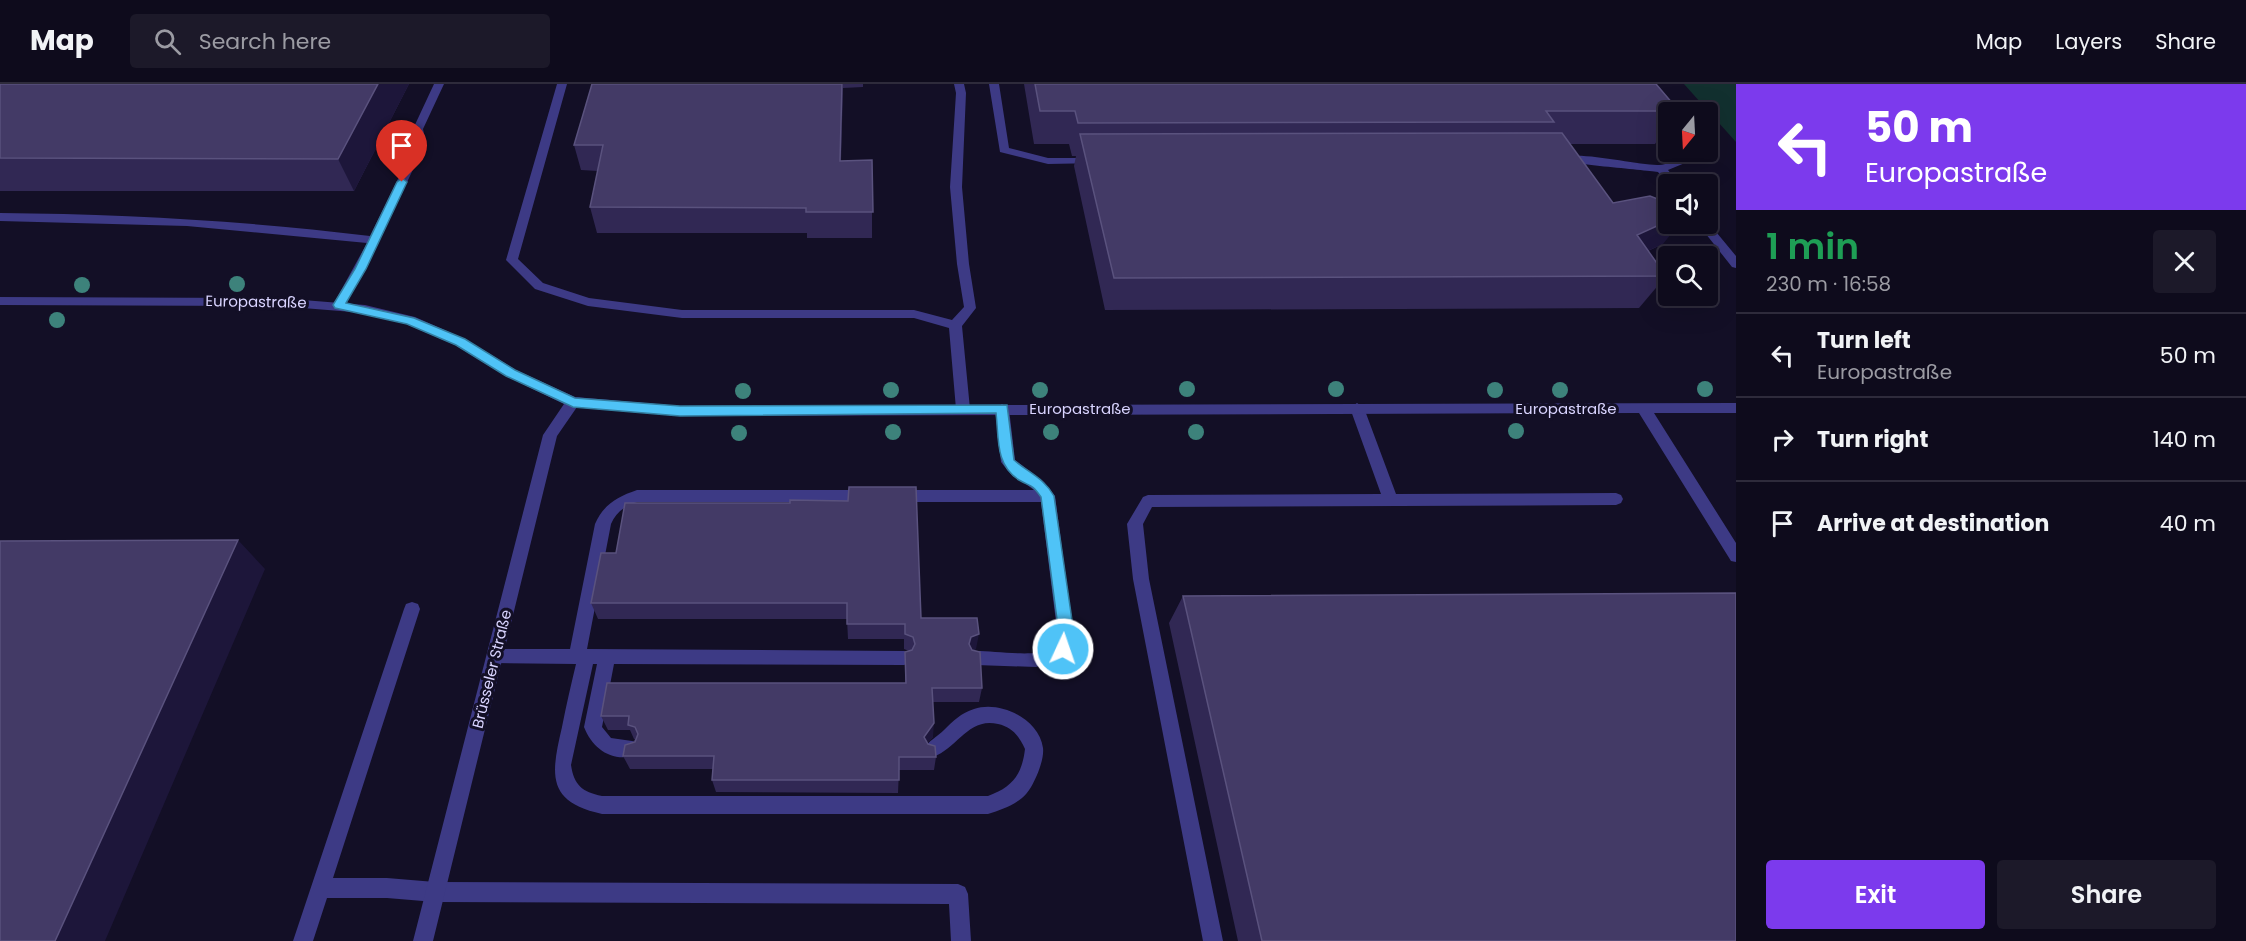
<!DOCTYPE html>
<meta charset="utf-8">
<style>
:root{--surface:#0e0b1c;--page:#1c1929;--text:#f1f3f6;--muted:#9b9ba3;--line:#2e2b3b;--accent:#7c3aed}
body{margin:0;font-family:Poppins,sans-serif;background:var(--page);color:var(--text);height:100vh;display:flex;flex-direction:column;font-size:22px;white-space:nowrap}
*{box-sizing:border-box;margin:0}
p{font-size:20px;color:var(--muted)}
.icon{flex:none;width:33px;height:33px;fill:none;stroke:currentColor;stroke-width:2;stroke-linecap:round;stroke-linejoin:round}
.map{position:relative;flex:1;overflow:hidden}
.side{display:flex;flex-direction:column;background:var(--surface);width:510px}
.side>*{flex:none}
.hud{background:#7c3aed;color:#fff;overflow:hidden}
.needle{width:39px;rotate:198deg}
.controls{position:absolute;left:1658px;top:18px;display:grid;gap:12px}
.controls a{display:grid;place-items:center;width:60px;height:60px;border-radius:6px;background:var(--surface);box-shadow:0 6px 24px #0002,0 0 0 2px var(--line);font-size:30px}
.pin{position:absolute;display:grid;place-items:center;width:51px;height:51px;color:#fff;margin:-62px -26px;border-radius:50% 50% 50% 0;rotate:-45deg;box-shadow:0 0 6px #0007}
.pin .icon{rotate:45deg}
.me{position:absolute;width:66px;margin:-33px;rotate:3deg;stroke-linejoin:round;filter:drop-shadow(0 0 4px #0008)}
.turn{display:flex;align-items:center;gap:21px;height:126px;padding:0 30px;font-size:27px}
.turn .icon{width:78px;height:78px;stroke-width:2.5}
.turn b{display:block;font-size:42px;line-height:51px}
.round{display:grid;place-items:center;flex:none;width:63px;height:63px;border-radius:6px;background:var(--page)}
.overview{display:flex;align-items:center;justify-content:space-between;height:102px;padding:0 30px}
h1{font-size:36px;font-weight:600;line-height:45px;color:#1e9e55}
.cta{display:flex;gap:12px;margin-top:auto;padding:12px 30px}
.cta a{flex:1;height:69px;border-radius:6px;background:var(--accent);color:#fff;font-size:24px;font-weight:600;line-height:69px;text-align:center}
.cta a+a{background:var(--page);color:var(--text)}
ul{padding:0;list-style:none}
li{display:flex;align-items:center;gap:18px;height:84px;padding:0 30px;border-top:2px solid var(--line)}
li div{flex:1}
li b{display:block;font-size:22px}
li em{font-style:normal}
header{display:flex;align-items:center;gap:36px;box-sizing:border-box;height:84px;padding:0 30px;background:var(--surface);border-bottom:2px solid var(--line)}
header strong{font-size:28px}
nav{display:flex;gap:33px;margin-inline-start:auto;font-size:21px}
.search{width:420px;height:54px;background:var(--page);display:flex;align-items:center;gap:15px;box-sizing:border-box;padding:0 21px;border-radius:6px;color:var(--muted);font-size:22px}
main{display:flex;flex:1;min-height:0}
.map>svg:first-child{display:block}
.green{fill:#12302f}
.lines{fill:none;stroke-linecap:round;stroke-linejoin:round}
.lane{fill:#3d3a85;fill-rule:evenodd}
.street{fill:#3d3a85;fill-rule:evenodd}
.tree{fill:#3d827b}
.wall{fill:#312854}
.shaded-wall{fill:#1d163a}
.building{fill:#433a66;stroke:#5a527e;stroke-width:1.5}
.route{fill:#4fc3f7;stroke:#337fa1;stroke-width:1.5}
.labels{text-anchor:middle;stroke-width:6;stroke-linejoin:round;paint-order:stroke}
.street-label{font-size:15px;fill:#d9d4ff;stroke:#130f26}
</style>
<header>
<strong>Map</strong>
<div class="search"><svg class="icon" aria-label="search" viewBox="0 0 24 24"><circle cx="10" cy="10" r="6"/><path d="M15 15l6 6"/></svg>Search here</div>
<nav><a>Map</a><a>Layers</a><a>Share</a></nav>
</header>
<main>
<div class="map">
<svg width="1736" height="857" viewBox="0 0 1736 857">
<rect width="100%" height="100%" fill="#130f26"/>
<path class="green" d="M 1684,0 L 1736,0 L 1736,58 Z"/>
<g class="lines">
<path class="lane" d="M 434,0 L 444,0 L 423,45 L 426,58 L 366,185 L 343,224 L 335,224 L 333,221 L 367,159 L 187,142 L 0,137 L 0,129 C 124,130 247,137 370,152 L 416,58 L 413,45 Z
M 557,0 L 567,0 L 518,175 L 543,199 L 589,214 L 682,226 L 914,226 L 952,236 L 964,223 L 957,180 L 950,103 L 956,9 L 954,0 L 964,0 L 966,9 L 962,103 L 969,180 L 976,224 L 962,242 L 970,325 L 968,329 L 963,330 L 956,325 L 949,244 L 914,234 L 682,234 L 588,222 L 535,205 L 506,176 Z
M 989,0 L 999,0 L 1009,64 L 1048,74 L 1095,74 L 1101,77 L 1099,79 L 1048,80 L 1000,68 Z
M 1685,68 L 1695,68 L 1697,74 L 1668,86 L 1679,100 L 1668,101 L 1658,88 C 1644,86 1562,79 1557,76 C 1572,64 1637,82 1659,81 C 1667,81 1677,75 1685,72 Z
M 1707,137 L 1736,172 L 1736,184 L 1732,183 L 1698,140 L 1707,140 Z
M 1357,319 L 1364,324 L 1396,410 L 1616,409 L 1621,411 L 1623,415 L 1621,419 L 1616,421 L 1152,423 L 1143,440 L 1149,495 L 1223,857 L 1203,857 L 1133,495 L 1127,440 L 1143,413 L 1148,411 L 1381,410 L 1350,324 Z
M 1002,320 L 1009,325 L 1015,376 L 1044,398 L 1055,412 L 1074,554 L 1064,574 L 1036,583 L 976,581 L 970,579 L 968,574 L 970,569 L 976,567 C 995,567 1033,573 1049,566 C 1054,563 1056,559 1058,554 L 1041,418 L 898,418 L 893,416 L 891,412 L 893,408 L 898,406 L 1034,406 L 1008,387 L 1001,378 L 995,325 Z
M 637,406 L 868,406 L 873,408 L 875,412 L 873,416 L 868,418 L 637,418 C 625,422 616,428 611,440 L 587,565 L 904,567 L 910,569 L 912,574 L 910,579 L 904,581 L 614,580 L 602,643 L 611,654 L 639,658 L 642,664 L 639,670 C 614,680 593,666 584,643 L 597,580 L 593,580 L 571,681 C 574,701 582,708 602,712 L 988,712 C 1013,703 1022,690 1025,665 C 1019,652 1012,643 998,640 C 968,633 958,664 933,673 L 927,671 L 924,665 C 928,657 937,653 944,646 C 953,637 961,629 974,625 C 1000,616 1039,635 1043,664 C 1044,672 1040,684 1037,691 C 1033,700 1029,708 1022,714 C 1012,722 1000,726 988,730 L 602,730 C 546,718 551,690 562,643 C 566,622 571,601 576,580 L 496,579 L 490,577 L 488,572 L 490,567 L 496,565 L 570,565 L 595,440 C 604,420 617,413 637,406 Z
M 412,518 L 418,520 L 420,525 L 333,794 L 387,794 L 435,798 L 958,800 L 965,803 L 968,810 L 971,857 L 951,857 L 949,820 L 435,818 L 387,814 L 327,814 L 313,857 L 293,857 L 404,525 L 406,520 Z"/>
<path class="street" d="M 0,213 L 278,214 L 365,221 L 415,233 L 465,255 L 516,286 L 575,313 L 680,322 L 1736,319 L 1736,329 L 1654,329 L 1736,459 L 1736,478 L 1731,477 L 1639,329 L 680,332 L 577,323 L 557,352 L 433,857 L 413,857 L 543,351 L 564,320 L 506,292 L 455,261 L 406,240 L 365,229 L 278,222 L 0,221 Z"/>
</g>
<g class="tree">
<circle cx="237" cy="200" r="8"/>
<circle cx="82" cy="201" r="8"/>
<circle cx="57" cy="236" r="8"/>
<circle cx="1187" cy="305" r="8"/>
<circle cx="1336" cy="305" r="8"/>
<circle cx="1705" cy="305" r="8"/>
<circle cx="891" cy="306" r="8"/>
<circle cx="1040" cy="306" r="8"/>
<circle cx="1495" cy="306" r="8"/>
<circle cx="1560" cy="306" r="8"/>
<circle cx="743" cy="307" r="8"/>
<circle cx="1516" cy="347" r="8"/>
<circle cx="893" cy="348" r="8"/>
<circle cx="1051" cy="348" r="8"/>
<circle cx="1196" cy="348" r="8"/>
<circle cx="739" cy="349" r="8"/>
</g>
<path class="wall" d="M 0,0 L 409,0 L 354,107 L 0,107 Z
M 592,0 L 863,0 L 863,3 L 843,4 L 841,77 L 872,76 L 872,154 L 807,154 L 807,149 L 597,149 L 590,123 L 598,87 L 581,86 L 574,61 Z
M 1024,0 L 1656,0 L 1679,27 L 1678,28 L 1668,28 L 1668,42 L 1655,60 L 1569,60 L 1613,119 L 1663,160 L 1648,167 L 1666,192 L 1639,224 L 1105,226 L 1074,82 L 1076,72 L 1072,72 L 1069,60 L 1034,60 Z
M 601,469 L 921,534 L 976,565 L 972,566 L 982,604 L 979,618 L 933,618 L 933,653 L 927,659 L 936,673 L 934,686 L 899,686 L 898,709 L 716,708 L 712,696 L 713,685 L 630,685 L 623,672 L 635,655 L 634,655 L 630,646 L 608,646 L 601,632 L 905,599 L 905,568 L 909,567 L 904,565 L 904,555 L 848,555 L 847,535 L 598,535 L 591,519 Z
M 1183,512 L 1736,857 L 1238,857 L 1169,539 Z"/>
<path class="shaded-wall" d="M 378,0 L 409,0 L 354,107 L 338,75 Z
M 842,0 L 843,0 L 840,102 L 840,77 Z
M 1668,137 L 1668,140 L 1679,140 L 1663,160 L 1611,183 L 1637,151 Z
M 238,456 L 265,485 L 105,857 L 55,857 Z
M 979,550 L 976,565 L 968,568 L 969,560 L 971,553 Z
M 934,639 L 933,653 L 922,666 L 924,653 Z"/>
<path class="building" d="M 0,0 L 378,0 L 338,75 L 0,74 Z
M 592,0 L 842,0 L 840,77 L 872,76 L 873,128 L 806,128 L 806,124 L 590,123 L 603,61 L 574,61 Z
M 1035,0 L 1656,0 L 1679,27 L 1546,27 L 1554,38 L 1078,39 L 1075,27 L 1040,27 Z
M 1562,49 L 1613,119 L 1650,112 L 1668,119 L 1668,137 L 1637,151 L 1666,192 L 1114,194 L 1080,50 Z
M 849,403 L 916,403 L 921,534 L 977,534 L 979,550 L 971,553 L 969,560 L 972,566 L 980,568 L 982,604 L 932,604 L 934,639 L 924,653 L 928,660 L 935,662 L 936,673 L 899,673 L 899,696 L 712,696 L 714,672 L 623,672 L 625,661 L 635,658 L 638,650 L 635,643 L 628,641 L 629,632 L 601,632 L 607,599 L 906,599 L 905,568 L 912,566 L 915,560 L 913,553 L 905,550 L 905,540 L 847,540 L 847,519 L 591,519 L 601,469 L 616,469 L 625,419 L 790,419 L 790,416 L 848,417 Z
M 238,456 L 55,857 L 0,857 L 0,457 Z
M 1736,509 L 1736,857 L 1262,857 L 1183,512 Z"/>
<path class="route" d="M 402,94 L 407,98 L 366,185 L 346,219 L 414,234 L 465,255 L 515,286 L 575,314 L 680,322 L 1007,321 L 1014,376 C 1029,389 1044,394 1054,412 L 1073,543 L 1073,554 L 1068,569 L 1063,571 L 1057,569 L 1055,565 L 1058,554 L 1058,543 L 1041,413 C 1031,399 1031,403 1019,396 C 995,381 999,354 996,329 L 680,332 L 573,323 L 506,292 L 456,261 L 407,240 L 335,224 L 333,221 L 355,185 L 397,98 Z"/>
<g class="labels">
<g class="street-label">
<text transform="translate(256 218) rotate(1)" y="5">Europastraße</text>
<text x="1080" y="330">Europastraße</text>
<text x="1566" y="330">Europastraße</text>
<text transform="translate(492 585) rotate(-76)" y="5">Brüsseler Straße</text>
</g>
</g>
</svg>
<div class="controls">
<a><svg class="needle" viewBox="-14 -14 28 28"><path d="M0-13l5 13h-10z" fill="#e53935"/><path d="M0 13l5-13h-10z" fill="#9b9ba3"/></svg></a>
<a><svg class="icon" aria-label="sound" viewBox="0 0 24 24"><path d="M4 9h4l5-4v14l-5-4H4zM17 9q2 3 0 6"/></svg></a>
<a><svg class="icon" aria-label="search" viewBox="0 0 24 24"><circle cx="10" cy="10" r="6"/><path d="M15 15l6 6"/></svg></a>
</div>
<div class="pin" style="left:402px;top:98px;background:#d93025"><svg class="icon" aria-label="arrive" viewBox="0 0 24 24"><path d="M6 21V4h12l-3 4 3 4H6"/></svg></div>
<svg class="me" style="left:1063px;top:565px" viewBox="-20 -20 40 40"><circle r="17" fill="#4fc3f7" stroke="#fff" stroke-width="3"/><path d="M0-11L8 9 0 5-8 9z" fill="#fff"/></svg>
</div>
<section class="side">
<div class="hud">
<div class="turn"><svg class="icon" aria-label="left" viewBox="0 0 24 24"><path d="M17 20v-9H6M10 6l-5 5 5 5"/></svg><div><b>50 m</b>Europastraße</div></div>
</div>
<div class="overview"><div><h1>1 min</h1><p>230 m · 16:58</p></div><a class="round"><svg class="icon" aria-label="close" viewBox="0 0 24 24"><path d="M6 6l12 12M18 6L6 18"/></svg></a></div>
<ul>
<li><svg class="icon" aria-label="left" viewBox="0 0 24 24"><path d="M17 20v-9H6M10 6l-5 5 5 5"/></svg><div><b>Turn left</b><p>Europastraße</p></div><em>50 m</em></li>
<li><svg class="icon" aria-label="right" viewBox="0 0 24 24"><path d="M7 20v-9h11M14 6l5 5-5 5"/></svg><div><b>Turn right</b></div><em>140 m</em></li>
<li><svg class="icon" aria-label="arrive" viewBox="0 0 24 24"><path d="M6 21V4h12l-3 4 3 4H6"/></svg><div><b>Arrive at destination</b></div><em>40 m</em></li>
</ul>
<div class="cta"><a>Exit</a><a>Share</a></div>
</section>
</main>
